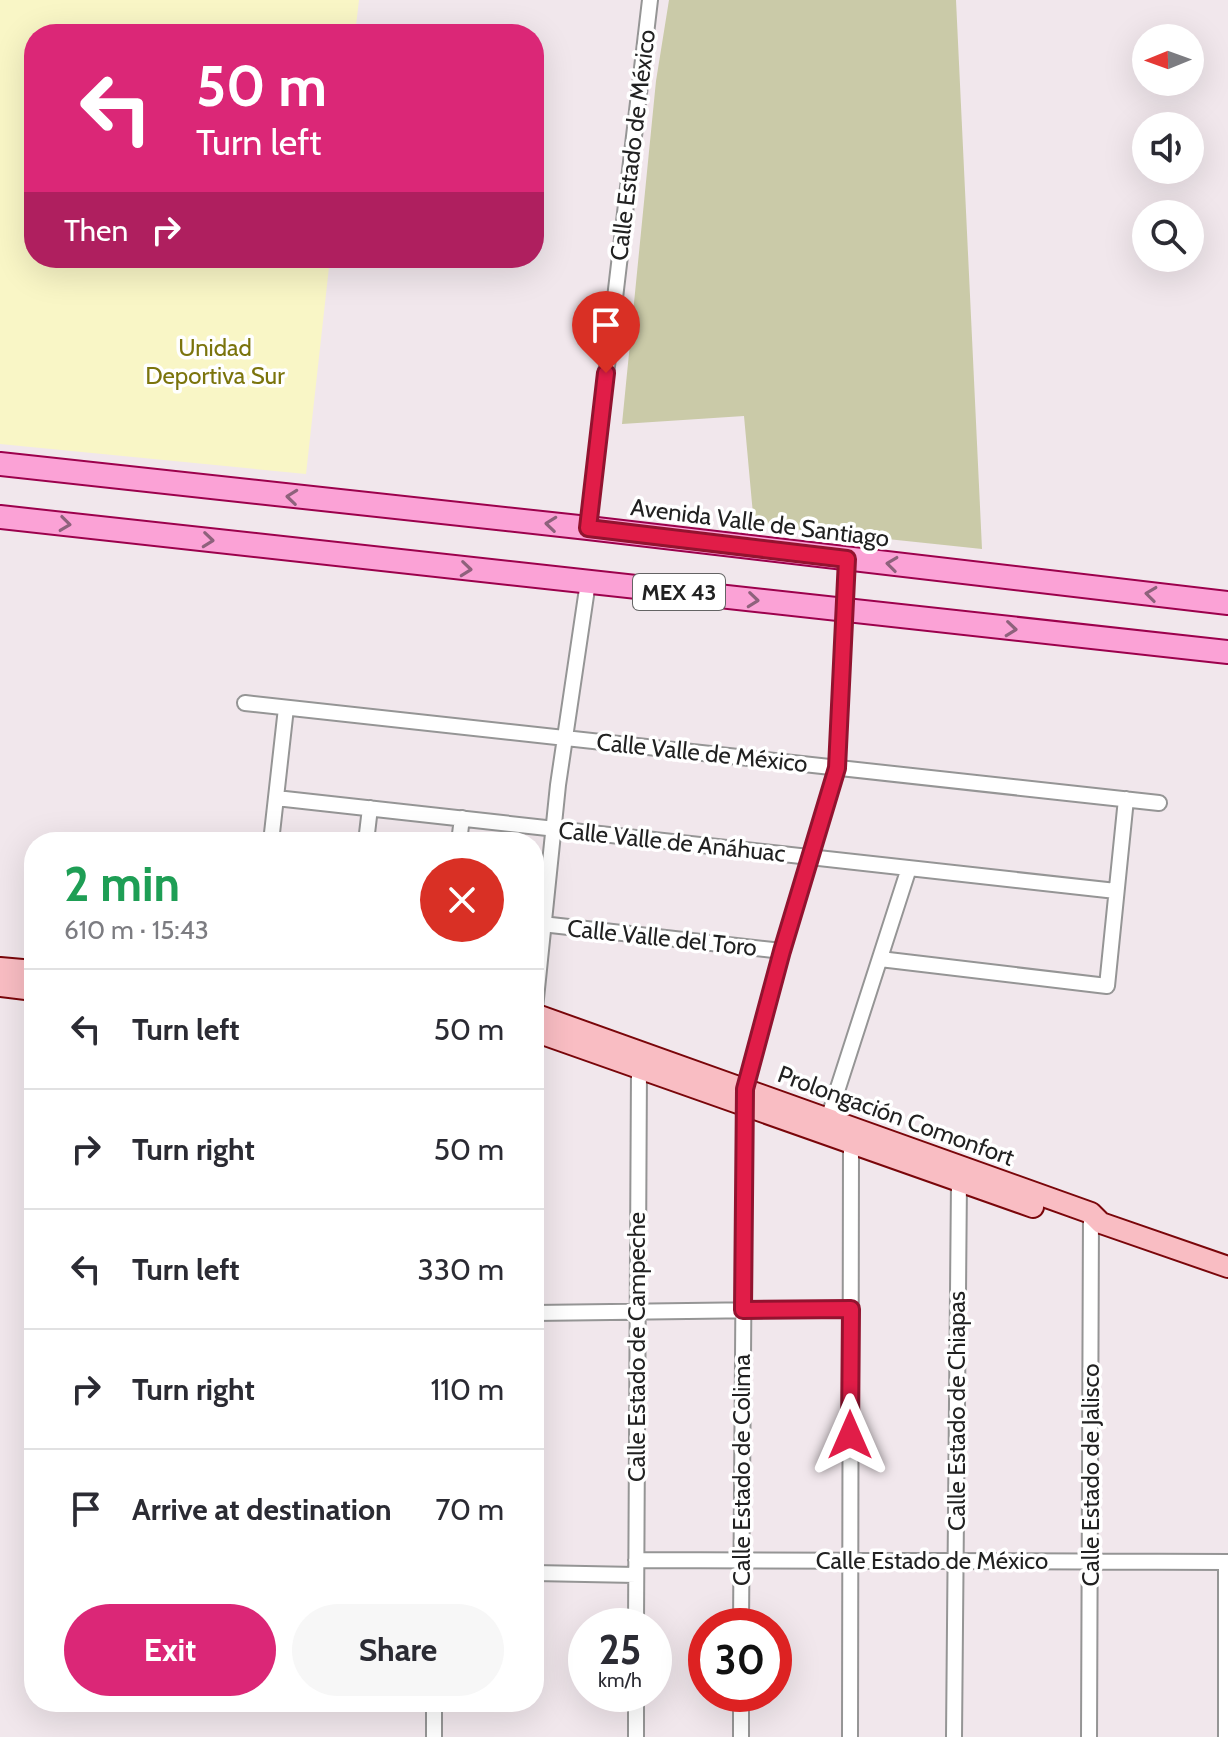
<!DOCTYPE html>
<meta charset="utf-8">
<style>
:root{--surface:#fff;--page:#f7f7f7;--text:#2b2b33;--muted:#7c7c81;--line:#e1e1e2;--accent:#db2777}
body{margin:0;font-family:Cabin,sans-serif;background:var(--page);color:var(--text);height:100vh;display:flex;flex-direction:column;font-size:30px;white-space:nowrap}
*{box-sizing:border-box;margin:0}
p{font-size:26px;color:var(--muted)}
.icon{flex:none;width:44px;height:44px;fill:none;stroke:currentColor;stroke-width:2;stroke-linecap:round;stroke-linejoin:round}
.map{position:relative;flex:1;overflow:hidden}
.details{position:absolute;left:24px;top:832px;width:520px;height:880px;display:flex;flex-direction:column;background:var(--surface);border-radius:32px;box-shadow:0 8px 32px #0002}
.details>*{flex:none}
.banner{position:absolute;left:24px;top:24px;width:520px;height:244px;border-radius:32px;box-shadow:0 8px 32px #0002;background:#db2777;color:#fff;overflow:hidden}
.needle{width:52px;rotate:269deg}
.controls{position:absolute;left:1132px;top:24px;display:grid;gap:16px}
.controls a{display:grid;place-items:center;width:72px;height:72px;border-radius:50%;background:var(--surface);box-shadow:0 8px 32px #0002;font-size:40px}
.speed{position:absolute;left:568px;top:1608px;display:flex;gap:16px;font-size:40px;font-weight:700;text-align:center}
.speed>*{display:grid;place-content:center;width:104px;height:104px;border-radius:50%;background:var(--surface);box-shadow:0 8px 32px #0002;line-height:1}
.speed small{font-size:20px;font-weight:400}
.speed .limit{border:12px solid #d22;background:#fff;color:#111}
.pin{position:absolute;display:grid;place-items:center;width:68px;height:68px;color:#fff;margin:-82px -34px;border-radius:50% 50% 50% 0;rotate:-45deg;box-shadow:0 0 8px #0007}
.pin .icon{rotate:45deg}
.me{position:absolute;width:88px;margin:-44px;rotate:0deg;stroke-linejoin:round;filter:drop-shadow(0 0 6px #0008)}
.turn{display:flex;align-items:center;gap:28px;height:168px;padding:0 40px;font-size:36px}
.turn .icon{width:104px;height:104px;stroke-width:2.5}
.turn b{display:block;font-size:56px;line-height:68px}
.then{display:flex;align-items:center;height:76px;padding:0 40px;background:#0003;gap:16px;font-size:30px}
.round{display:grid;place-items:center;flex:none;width:84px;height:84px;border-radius:42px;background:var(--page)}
.headline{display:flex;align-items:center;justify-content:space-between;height:136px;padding:0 40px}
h1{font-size:48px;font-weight:800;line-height:60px;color:#1e9e55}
.cta{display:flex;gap:16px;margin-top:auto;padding:16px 40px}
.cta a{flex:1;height:92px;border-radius:48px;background:var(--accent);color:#fff;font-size:32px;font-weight:800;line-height:92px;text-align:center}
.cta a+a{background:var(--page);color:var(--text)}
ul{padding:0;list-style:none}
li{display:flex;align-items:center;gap:24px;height:120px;padding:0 40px;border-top:2px solid var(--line)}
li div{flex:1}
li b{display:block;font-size:30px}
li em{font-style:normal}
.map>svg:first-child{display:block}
.cemetery{fill:#cacaa8}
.park{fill:#f9f6c6}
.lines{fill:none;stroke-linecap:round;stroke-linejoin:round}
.street-casing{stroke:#959595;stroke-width:18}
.secondary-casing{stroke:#7a060a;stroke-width:24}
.primary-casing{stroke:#9c014c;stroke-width:26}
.street{stroke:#fff;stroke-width:14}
.secondary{stroke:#f9bdc3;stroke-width:20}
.primary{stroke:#fba2d6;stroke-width:22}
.oneway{stroke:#8e627c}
.route-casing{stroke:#92132f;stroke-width:20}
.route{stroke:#e11d48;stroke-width:14}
.labels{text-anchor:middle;stroke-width:7;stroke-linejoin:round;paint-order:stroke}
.shield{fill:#fff;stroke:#646464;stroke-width:2}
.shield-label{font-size:22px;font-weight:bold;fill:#212121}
.street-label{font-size:24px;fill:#212121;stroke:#fff}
.park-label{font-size:24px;fill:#7b740c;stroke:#fff}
</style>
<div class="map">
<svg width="1228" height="1737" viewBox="0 0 1228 1737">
<rect width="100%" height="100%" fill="#f1e7ec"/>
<path class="cemetery" d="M 669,0 L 956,0 L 982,549 L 754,525 L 744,416 L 622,424 L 656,81 Z"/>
<path class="park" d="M 0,0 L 359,0 L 355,34 L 34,34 L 34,258 L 330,258 L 306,474 L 0,444 Z"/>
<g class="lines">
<defs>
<path id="street" d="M 588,528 L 650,0
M 245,703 L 1159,803
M 276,798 L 1116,891
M 271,842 L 286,708
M 366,842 L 370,808
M 459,842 L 462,818
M 542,924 L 782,951
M 880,959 L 1107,986 L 1126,799
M 534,1018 L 558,785 L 588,582
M 828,1119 L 909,868
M 534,1313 L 851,1309
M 636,1560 L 1228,1562
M 534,1573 L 636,1575
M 636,1626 L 639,1068
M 741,1626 L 745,1089 L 782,951 L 837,768 L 847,559
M 434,1702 L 434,1737
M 636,1737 L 636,1694
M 741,1737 L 741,1694
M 850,1737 L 851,1143
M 954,1737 L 959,1181
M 1089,1737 L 1091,1213
M 1226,1737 L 1226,1562"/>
<path id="secondary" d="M 0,968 L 34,971
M 0,986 L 34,990
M 534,1014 L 1091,1213 L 1101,1223 L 1228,1267
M 534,1031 L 1033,1207"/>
<path id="primary" d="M 0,464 L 588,528 L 1228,603
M 0,517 L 1228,652"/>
</defs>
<use href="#street" class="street-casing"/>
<use href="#secondary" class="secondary-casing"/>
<use href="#primary" class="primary-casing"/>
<use href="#street" class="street"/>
<use href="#secondary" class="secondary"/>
<use href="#primary" class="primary"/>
</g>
<defs><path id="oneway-chevron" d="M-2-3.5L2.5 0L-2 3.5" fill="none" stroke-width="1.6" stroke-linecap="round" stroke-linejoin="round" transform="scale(2)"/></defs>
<g class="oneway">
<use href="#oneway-chevron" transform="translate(292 497) rotate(-174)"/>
<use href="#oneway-chevron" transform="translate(65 524) rotate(7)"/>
<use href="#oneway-chevron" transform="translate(551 524) rotate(-174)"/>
<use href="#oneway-chevron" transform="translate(208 540) rotate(6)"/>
<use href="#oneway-chevron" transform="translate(892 564) rotate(-173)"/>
<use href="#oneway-chevron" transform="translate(466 569) rotate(6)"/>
<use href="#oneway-chevron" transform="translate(1151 594) rotate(-173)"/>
<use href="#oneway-chevron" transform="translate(753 600) rotate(6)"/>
<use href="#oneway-chevron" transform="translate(1011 629) rotate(6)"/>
</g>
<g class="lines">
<defs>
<path id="route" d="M 606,373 L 588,528 L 847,559 L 837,768 L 782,951 L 745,1089 L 743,1310 L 851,1309 L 850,1435"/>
</defs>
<use href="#route" class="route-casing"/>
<use href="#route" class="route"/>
</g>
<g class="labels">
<rect class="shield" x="633" y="574" width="92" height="36" rx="6"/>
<g class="shield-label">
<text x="679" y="600">MEX 43</text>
</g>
<g class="street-label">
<text transform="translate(633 145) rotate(-83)" y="8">Calle Estado de México</text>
<text transform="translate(760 523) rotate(7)" y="8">Avenida Valle de Santiago</text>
<text transform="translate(702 753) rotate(6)" y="8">Calle Valle de México</text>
<text transform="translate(672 842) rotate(6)" y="8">Calle Valle de Anáhuac</text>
<text transform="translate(662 938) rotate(6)" y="8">Calle Valle del Toro</text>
<text transform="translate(896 1116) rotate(20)" y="8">Prolongación Comonfort</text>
<text transform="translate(637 1347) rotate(-90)" y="8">Calle Estado de Campeche</text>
<text transform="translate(957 1411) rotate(-90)" y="8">Calle Estado de Chiapas</text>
<text transform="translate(742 1470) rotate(-90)" y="8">Calle Estado de Colima</text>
<text transform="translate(1091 1475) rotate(-90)" y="8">Calle Estado de Jalisco</text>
<text x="932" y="1569">Calle Estado de México</text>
</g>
<g class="park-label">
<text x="215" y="356">Unidad<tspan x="215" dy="28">Deportiva Sur</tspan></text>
</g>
</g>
</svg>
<div class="controls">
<a><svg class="needle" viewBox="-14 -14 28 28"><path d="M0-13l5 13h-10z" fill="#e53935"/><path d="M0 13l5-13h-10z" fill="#7c7c81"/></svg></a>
<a><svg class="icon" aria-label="sound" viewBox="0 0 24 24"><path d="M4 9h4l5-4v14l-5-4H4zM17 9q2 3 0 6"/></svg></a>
<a><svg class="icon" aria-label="search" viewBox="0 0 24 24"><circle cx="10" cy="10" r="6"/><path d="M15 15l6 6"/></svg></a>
</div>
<div class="speed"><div>25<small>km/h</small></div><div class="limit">30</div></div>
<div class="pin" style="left:606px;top:373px;background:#d93025"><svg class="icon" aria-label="arrive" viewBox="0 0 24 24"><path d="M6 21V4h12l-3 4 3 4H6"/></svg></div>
<svg class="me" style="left:850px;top:1435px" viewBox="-20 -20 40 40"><path d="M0-17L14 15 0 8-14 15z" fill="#e11d48" stroke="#fff" stroke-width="4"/></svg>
<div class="banner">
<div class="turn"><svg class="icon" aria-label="left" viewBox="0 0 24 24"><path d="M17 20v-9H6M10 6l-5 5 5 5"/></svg><div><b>50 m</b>Turn left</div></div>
<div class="then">Then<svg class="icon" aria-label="right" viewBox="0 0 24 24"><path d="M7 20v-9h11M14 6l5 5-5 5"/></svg></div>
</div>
<section class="details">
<div class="headline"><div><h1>2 min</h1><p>610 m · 15:43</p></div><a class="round" style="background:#d93025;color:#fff"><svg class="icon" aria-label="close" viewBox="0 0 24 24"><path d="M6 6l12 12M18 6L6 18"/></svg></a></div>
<ul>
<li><svg class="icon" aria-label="left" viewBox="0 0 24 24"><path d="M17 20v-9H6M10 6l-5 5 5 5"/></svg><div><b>Turn left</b></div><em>50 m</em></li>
<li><svg class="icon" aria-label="right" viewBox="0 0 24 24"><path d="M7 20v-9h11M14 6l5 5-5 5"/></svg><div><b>Turn right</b></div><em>50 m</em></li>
<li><svg class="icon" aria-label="left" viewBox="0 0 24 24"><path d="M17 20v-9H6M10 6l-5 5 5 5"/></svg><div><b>Turn left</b></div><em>330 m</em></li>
<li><svg class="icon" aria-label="right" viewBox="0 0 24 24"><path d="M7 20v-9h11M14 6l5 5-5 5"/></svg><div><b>Turn right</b></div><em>110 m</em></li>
<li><svg class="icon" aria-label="arrive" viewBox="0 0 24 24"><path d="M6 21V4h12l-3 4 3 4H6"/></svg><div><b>Arrive at destination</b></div><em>70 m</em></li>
</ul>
<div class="cta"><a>Exit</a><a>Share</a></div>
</section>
</div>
